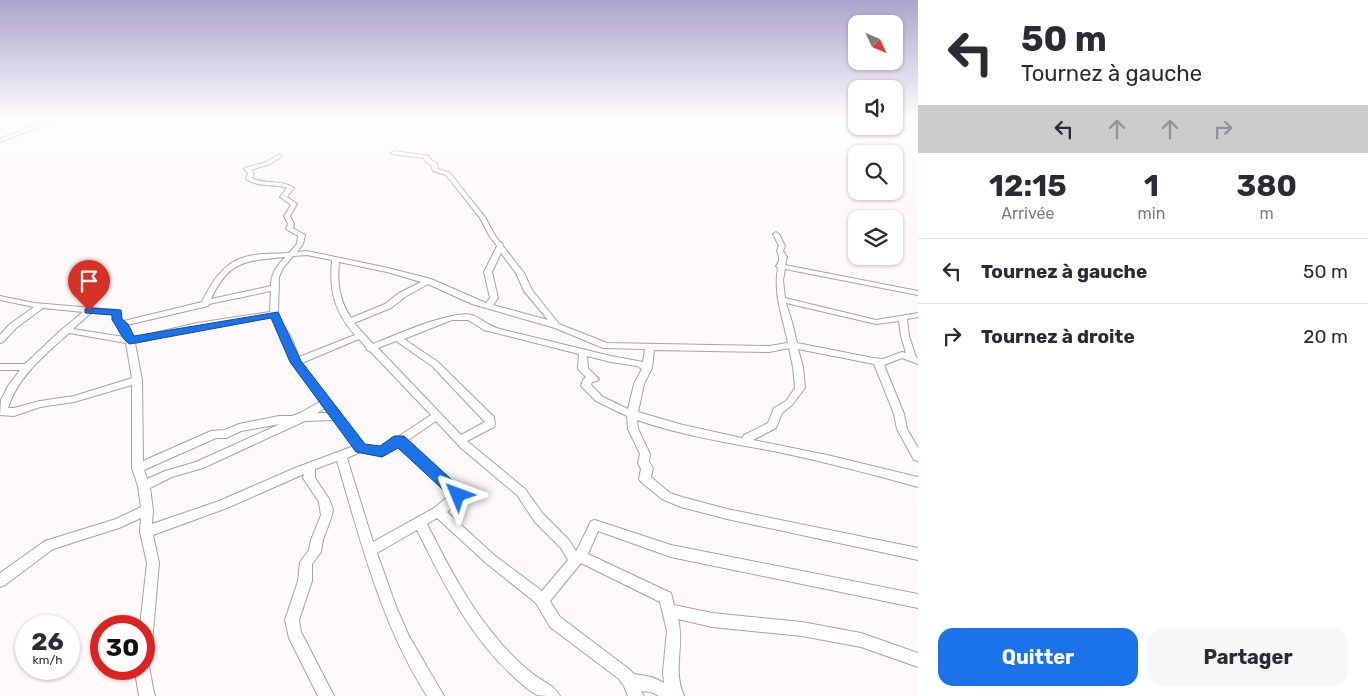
<!DOCTYPE html>
<html lang="fr">
<meta charset="utf-8">
<style>
:root{--surface:#fff;--page:#f7f7f7;--text:#2b2b33;--muted:#7c7c81;--line:#e1e1e2;--accent:#1a73e8}
body{margin:0;font-family:Rubik,sans-serif;background:var(--page);color:var(--text);height:100vh;display:flex;flex-direction:column;font-size:19px;white-space:nowrap}
*{box-sizing:border-box;margin:0}
p{font-size:16px;color:var(--muted)}
.icon{flex:none;width:28px;height:28px;fill:none;stroke:currentColor;stroke-width:2;stroke-linecap:round;stroke-linejoin:round}
.map{position:relative;flex:1;overflow:hidden}
.details{display:flex;flex-direction:column;background:var(--surface);width:450px}
.details>*{flex:none}
.top-card{background:#fff;color:var(--text);overflow:hidden}
.needle{width:32px;rotate:134deg}
.controls{position:absolute;left:848px;top:15px;display:grid;gap:10px}
.controls a{display:grid;place-items:center;width:55px;height:55px;border-radius:10px;background:var(--surface);box-shadow:0 1px 4px #0004;font-size:25px}
.speed{position:absolute;left:15px;top:615px;display:flex;gap:10px;font-size:25px;font-weight:700;text-align:center}
.speed>*{display:grid;place-content:center;width:65px;height:65px;border-radius:50%;background:var(--surface);box-shadow:0 1px 4px #0004;line-height:1}
.speed small{font-size:12px;font-weight:400}
.speed .limit{border:8px solid #d22;background:#fff;color:#111}
.pin{position:absolute;display:grid;place-items:center;width:42px;height:42px;color:#fff;margin:-51px -21px;border-radius:50% 50% 50% 0;rotate:-45deg;box-shadow:0 0 5px #0007}
.pin .icon{rotate:45deg}
.me{position:absolute;width:55px;margin:-28px;rotate:314deg;stroke-linejoin:round;filter:drop-shadow(0 0 4px #0008)}
.turn{display:flex;align-items:center;gap:18px;height:105px;padding:0 20px;font-size:22px}
.turn .icon{width:65px;height:65px;stroke-width:2.5}
.turn b{display:block;font-size:35px;line-height:42px}
.lanes{display:flex;align-items:center;height:48px;padding:0 20px;background:#0003;justify-content:center;gap:25px;direction:ltr}
.lanes .off{opacity:.35}
.eta{display:flex;justify-content:space-evenly;align-items:center;height:85px;text-align:center}
.eta b{font-size:30px;font-weight:700;line-height:35px}
.action{display:flex;gap:10px;margin-top:auto;padding:10px 20px}
.action a{flex:1;height:58px;border-radius:15px;background:var(--accent);color:#fff;font-size:20px;font-weight:700;line-height:58px;text-align:center}
.action a+a{background:var(--page);color:var(--text)}
ul{padding:0;list-style:none}
li{display:flex;align-items:center;gap:15px;height:65px;padding:0 20px;border-top:1px solid var(--line)}
li div{flex:1}
li b{display:block;font-size:19px}
li em{font-style:normal}
main{display:flex;flex:1;min-height:0}
.map>svg:first-child{display:block}
.lines{fill:none;stroke-linecap:round;stroke-linejoin:round}
.minor-casing{stroke:#a8a2a3;stroke-width:2}
.minor{fill:#fff;fill-rule:evenodd}
.route{fill:#1a73e8;stroke:#114b97}
</style>
<main>
<div class="map">
<svg width="918" height="696" viewBox="0 0 918 696">
<rect width="100%" height="100%" fill="#fff9fa"/>
<g class="lines">
<defs>
<path id="minor" d="M 48,118 L 52,118 L 51,122 L 0,142 L 0,139 L 47,120 Z
M 394,151 L 429,156 L 430,159 L 437,164 L 438,169 L 450,173 L 485,217 L 496,237 L 500,242 L 502,243 L 503,246 L 524,273 L 532,290 L 559,324 L 607,343 L 769,346 L 788,343 C 783,317 773,295 778,268 L 776,266 C 781,261 779,256 777,251 L 779,246 L 773,234 L 776,232 L 779,234 L 785,246 L 783,251 L 787,257 L 785,265 L 918,291 L 918,295 L 785,269 L 783,280 L 785,298 L 876,320 L 918,313 L 918,317 L 907,319 L 909,336 L 916,357 L 918,358 L 918,364 L 902,358 L 884,365 L 904,414 L 907,429 L 918,448 L 918,461 L 914,460 L 897,429 L 894,414 L 874,364 L 798,349 L 803,367 L 805,388 L 792,405 L 782,413 L 776,428 L 753,440 L 827,455 L 918,477 L 918,487 C 872,474 825,462 778,452 C 731,443 683,436 637,420 L 638,429 L 650,454 L 649,462 L 653,468 L 651,477 L 670,493 L 682,497 L 727,509 L 918,548 L 918,560 L 727,519 L 681,507 L 662,499 L 641,482 L 639,479 L 641,469 L 638,463 L 640,454 L 628,429 L 627,416 L 596,401 L 581,386 L 583,380 L 586,377 L 578,369 L 579,354 L 484,330 L 468,320 L 452,320 L 404,339 L 438,362 L 494,417 L 495,424 L 494,427 L 467,441 L 525,489 L 543,514 L 569,540 L 576,551 L 579,546 L 591,521 L 595,520 L 671,545 L 918,594 L 918,608 L 671,557 L 598,531 L 588,554 L 671,593 L 674,605 L 712,613 L 802,622 L 861,633 L 918,653 L 918,667 L 861,647 L 802,636 L 712,627 L 678,619 C 685,646 672,668 684,696 L 659,696 L 651,692 L 641,691 L 644,696 L 628,696 L 624,686 L 619,679 L 550,627 L 536,603 L 486,563 L 437,518 L 427,524 C 447,563 467,603 495,636 C 506,650 519,663 533,674 C 542,681 555,686 560,696 C 553,696 543,696 537,695 C 528,690 520,683 513,676 C 469,636 443,582 417,530 L 377,553 L 397,609 L 409,636 L 444,696 L 427,696 C 381,624 361,542 337,461 L 315,469 L 315,478 L 329,499 L 333,509 L 332,515 L 323,540 L 321,552 L 312,564 L 312,581 L 299,620 L 301,632 L 334,696 L 318,696 L 289,638 L 285,620 L 298,581 L 300,562 L 309,550 L 311,540 L 321,515 L 319,502 L 303,478 L 304,474 L 227,508 L 153,535 L 159,563 L 151,654 L 149,659 L 144,661 L 144,626 L 140,626 L 147,563 L 140,532 L 141,518 L 119,528 L 53,549 L 5,585 L 0,587 L 0,573 L 45,541 L 116,519 L 141,507 L 138,486 L 132,468 L 132,385 L 74,402 L 40,407 L 14,416 L 0,415 L 1,400 L 8,386 L 20,370 L 0,370 L 0,364 L 25,364 L 60,331 L 83,312 L 43,308 L 16,328 L 3,342 L 0,343 L 0,335 L 10,324 L 34,307 L 0,300 L 0,296 L 34,303 L 116,310 L 120,312 L 121,319 L 124,321 L 202,302 C 211,283 223,263 245,257 C 258,253 275,254 289,253 L 297,244 L 298,236 L 286,229 L 288,224 L 284,216 L 291,205 L 280,197 L 287,188 C 274,183 258,188 246,179 L 248,173 L 244,169 L 245,168 L 266,162 L 279,154 L 282,156 L 281,157 L 270,164 L 251,170 L 254,173 L 252,178 C 265,185 281,179 294,188 L 287,197 L 297,204 L 290,216 L 294,224 L 293,228 L 305,235 L 303,244 L 297,252 L 307,251 L 388,268 L 431,279 L 486,303 L 490,298 L 484,272 L 497,246 L 490,237 L 480,218 L 446,175 L 433,171 L 431,165 L 425,161 L 424,158 L 392,154 L 391,153 ZM 501,253 L 516,273 L 524,291 L 548,320 L 493,305 L 498,298 L 492,272 ZM 307,255 L 332,260 C 329,292 335,312 355,335 L 299,357 L 292,339 L 281,321 L 278,312 L 279,277 L 283,268 L 293,256 ZM 285,257 C 276,267 271,274 271,286 L 211,299 C 229,260 246,261 285,257 ZM 339,262 L 387,272 L 421,282 L 399,293 L 385,304 L 351,318 C 339,300 337,282 339,262 ZM 428,284 L 472,304 L 555,328 L 603,348 L 645,349 L 643,362 L 611,356 L 500,329 C 488,326 481,318 472,315 C 454,309 393,336 373,344 L 354,323 L 391,308 L 405,297 ZM 271,291 L 270,312 L 197,323 L 133,338 L 127,325 L 208,306 L 209,304 ZM 786,303 L 876,324 L 899,321 L 901,336 L 906,353 L 902,352 L 883,359 L 873,358 L 797,343 L 792,322 ZM 92,312 L 112,314 C 113,321 120,329 124,337 L 73,329 ZM 272,317 L 284,339 L 291,362 L 321,401 L 300,413 L 292,416 L 279,416 L 239,424 L 225,430 L 211,431 L 143,461 L 142,380 L 135,343 L 197,329 ZM 69,333 L 126,343 L 132,378 L 74,396 L 40,401 L 14,408 L 8,408 C 18,376 45,355 69,333 ZM 359,339 L 366,347 L 367,350 L 370,351 L 431,415 L 381,448 L 364,445 L 302,363 ZM 396,341 L 432,366 L 485,422 L 461,435 L 378,348 ZM 789,348 L 793,367 L 795,388 L 786,401 L 774,408 L 768,423 L 744,435 L 742,438 L 683,425 L 638,412 L 644,384 L 652,368 L 654,350 L 769,352 ZM 587,356 L 611,362 L 637,366 L 642,369 L 634,384 L 628,409 L 603,397 L 591,385 L 592,382 L 597,381 L 599,379 L 588,368 ZM 325,408 L 329,413 L 317,413 ZM 334,420 L 354,446 L 295,468 L 219,501 L 152,524 L 153,510 L 150,488 L 172,477 L 203,468 L 305,421 ZM 436,421 L 461,448 L 517,495 L 535,522 L 561,548 L 568,560 L 542,591 L 494,555 L 447,512 L 462,498 L 464,495 L 462,492 L 407,441 ZM 280,424 L 196,462 L 165,471 L 147,479 L 144,470 L 216,438 L 226,438 L 241,431 ZM 399,446 L 450,495 L 434,508 L 373,542 L 347,458 L 361,452 L 382,456 ZM 581,563 L 660,602 L 667,631 L 663,672 L 664,683 L 652,677 L 634,674 L 629,669 L 560,617 L 550,601 Z
M 144,662 L 148,664 C 151,672 152,687 155,696 L 139,696 L 136,678 L 136,669 L 144,669 Z"/>
</defs>
<use href="#minor" class="minor-casing"/>
<use href="#minor" class="minor"/>
</g>
<linearGradient id="sky" x2="0" y2="1"><stop stop-color="#aba4cc"/><stop offset="0.55" stop-color="#fffcfd"/><stop offset="1" stop-color="#fffcfd" stop-opacity="0"/></linearGradient>
<rect width="918" height="215" fill="url(#sky)"/>
<path class="route" d="M 89,308 L 121,310 L 122,319 L 128,324 L 134,336 L 278,312 L 301,361 L 365,444 L 380,446 L 394,436 L 404,436 L 463,490 L 466,495 L 463,499 L 458,501 L 453,499 L 398,448 L 382,457 L 356,452 L 290,362 L 271,318 L 130,344 C 123,342 117,326 112,320 L 112,315 L 85,313 L 85,309 Z"/>
</svg>
<div class="controls">
<a><svg class="needle" viewBox="-14 -14 28 28"><path d="M0-13l5 13h-10z" fill="#e53935"/><path d="M0 13l5-13h-10z" fill="#7c7c81"/></svg></a>
<a><svg class="icon" aria-label="sound" viewBox="0 0 24 24"><path d="M4 9h4l5-4v14l-5-4H4zM17 9q2 3 0 6"/></svg></a>
<a><svg class="icon" aria-label="search" viewBox="0 0 24 24"><circle cx="10" cy="10" r="6"/><path d="M15 15l6 6"/></svg></a>
<a><svg class="icon" aria-label="layers" viewBox="0 0 24 24"><path d="M12 4l9 5-9 5-9-5zM3 14l9 5 9-5"/></svg></a>
</div>
<div class="speed"><div>26<small>km/h</small></div><div class="limit">30</div></div>
<div class="pin" style="left:89px;top:311px;background:#d93025"><svg class="icon" aria-label="arrive" viewBox="0 0 24 24"><path d="M6 21V4h12l-3 4 3 4H6"/></svg></div>
<svg class="me" style="left:458px;top:495px" viewBox="-20 -20 40 40"><path d="M0-17L14 15 0 8-14 15z" fill="#1a73e8" stroke="#fff" stroke-width="4"/></svg>
</div>
<section class="details">
<div class="top-card">
<div class="turn"><svg class="icon" aria-label="left" viewBox="0 0 24 24"><path d="M17 20v-9H6M10 6l-5 5 5 5"/></svg><div><b>50 m</b>Tournez à gauche</div></div>
<div class="lanes"><svg class="icon" aria-label="left" viewBox="0 0 24 24"><path d="M17 20v-9H6M10 6l-5 5 5 5"/></svg><svg class="icon off" aria-label="ahead" viewBox="0 0 24 24"><path d="M12 20V5M6 11l6-6 6 6"/></svg><svg class="icon off" aria-label="ahead" viewBox="0 0 24 24"><path d="M12 20V5M6 11l6-6 6 6"/></svg><svg class="icon off" aria-label="right" viewBox="0 0 24 24"><path d="M7 20v-9h11M14 6l5 5-5 5"/></svg></div>
</div>
<div class="eta">
<div><b>12:15</b><p>Arrivée</p></div>
<div><b>1</b><p>min</p></div>
<div><b>380</b><p>m</p></div>
</div>
<ul>
<li><svg class="icon" aria-label="left" viewBox="0 0 24 24"><path d="M17 20v-9H6M10 6l-5 5 5 5"/></svg><div><b>Tournez à gauche</b></div><em>50 m</em></li>
<li><svg class="icon" aria-label="right" viewBox="0 0 24 24"><path d="M7 20v-9h11M14 6l5 5-5 5"/></svg><div><b>Tournez à droite</b></div><em>20 m</em></li>
</ul>
<div class="action"><a>Quitter</a><a>Partager</a></div>
</section>
</main>
